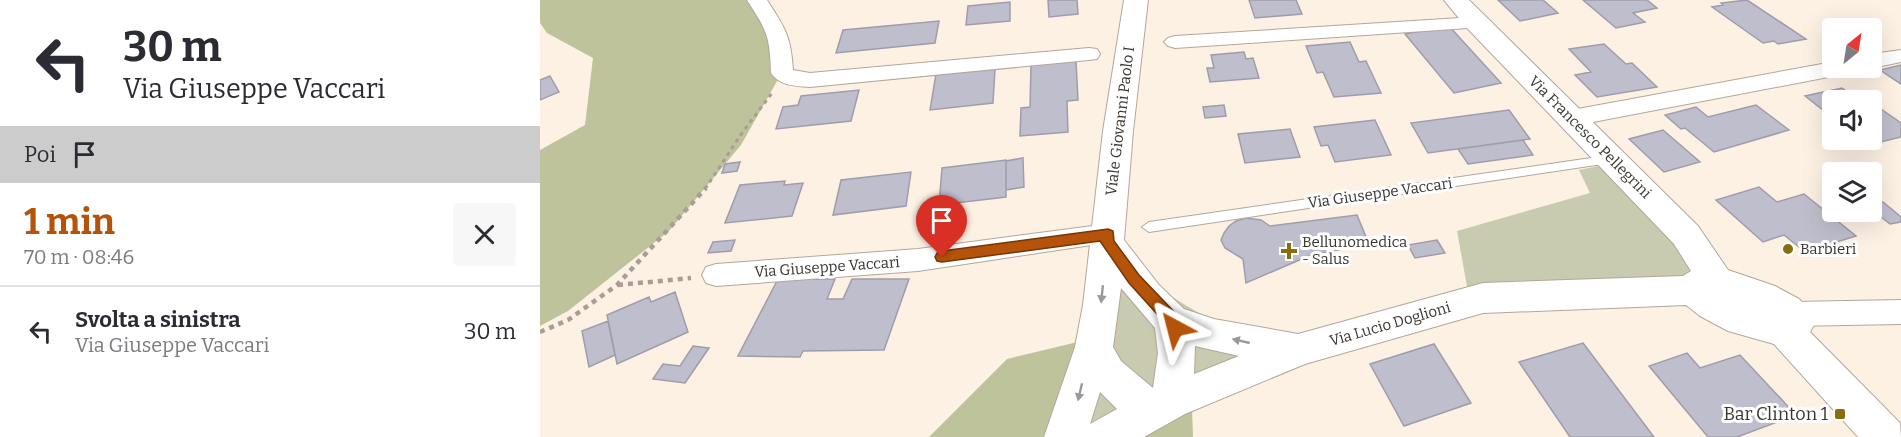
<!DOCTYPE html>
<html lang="it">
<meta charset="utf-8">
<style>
:root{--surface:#fff;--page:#f7f7f7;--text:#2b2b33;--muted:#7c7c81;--line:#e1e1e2;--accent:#b45309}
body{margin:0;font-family:Bitter,serif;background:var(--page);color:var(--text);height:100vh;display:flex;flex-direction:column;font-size:22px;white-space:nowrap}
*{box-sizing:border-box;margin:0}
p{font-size:20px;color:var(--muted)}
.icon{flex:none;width:33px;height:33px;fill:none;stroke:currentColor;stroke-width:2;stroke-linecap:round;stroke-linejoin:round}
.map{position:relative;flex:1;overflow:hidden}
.drawer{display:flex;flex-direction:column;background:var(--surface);width:540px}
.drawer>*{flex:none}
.guide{background:#fff;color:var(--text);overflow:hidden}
.needle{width:39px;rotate:30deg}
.controls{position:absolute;left:1282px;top:18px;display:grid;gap:12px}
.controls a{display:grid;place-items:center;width:60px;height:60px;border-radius:6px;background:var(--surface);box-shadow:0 6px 24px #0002;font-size:30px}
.pin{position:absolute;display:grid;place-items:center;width:51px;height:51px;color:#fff;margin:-62px -26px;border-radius:50% 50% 50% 0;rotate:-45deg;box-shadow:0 0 6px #0007}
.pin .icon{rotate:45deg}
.me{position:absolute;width:66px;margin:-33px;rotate:322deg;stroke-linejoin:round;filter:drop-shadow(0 0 4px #0008)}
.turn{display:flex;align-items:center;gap:21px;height:126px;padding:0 24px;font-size:27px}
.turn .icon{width:78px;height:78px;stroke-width:2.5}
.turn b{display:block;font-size:42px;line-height:51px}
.then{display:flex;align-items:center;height:57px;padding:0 24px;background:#0003;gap:12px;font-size:22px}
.round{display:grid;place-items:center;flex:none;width:63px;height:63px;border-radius:6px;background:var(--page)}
.overview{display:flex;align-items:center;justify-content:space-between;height:102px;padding:0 24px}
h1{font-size:36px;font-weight:700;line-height:45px;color:var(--accent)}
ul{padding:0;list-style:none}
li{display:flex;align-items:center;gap:18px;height:90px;padding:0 24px;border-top:2px solid var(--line)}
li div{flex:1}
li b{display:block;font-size:22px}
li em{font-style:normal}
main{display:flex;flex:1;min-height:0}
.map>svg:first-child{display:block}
.green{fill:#c8cbaf}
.forest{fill:#bfc39c}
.building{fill:#bfbecc;stroke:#9f9dac;stroke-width:1.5}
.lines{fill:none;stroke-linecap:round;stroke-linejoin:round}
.service-casing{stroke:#b2a79b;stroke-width:2}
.minor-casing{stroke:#b2a79b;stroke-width:2}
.tertiary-casing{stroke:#b2a79b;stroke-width:2}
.path-far1{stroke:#a79e95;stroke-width:3;stroke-dasharray:4 4;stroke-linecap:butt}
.path{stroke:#a79e95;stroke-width:4.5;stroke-dasharray:5 5;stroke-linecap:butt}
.service{fill:#fff;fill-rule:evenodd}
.minor{fill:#fff;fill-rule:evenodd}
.tertiary{fill:#fff;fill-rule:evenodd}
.oneway{fill:#9c9a98}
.route{fill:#b45309;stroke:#753606;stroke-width:1.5}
.poi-dot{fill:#896e0f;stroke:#fff;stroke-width:2}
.labels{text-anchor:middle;stroke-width:6;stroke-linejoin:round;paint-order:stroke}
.street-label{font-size:15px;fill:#393530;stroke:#fff}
.poi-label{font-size:15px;fill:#393530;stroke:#fff;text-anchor:start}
.near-poi-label{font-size:18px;fill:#393530;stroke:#fff;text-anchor:end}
</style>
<main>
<section class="drawer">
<div class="guide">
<div class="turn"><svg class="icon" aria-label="left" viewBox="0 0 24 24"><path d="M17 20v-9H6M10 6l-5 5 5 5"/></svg><div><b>30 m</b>Via Giuseppe Vaccari</div></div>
<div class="then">Poi<svg class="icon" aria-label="arrive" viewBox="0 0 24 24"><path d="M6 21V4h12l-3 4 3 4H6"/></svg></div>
</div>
<div class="overview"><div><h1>1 min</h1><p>70 m · 08:46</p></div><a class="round"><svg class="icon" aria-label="close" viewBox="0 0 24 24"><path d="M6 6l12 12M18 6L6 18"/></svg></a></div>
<ul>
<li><svg class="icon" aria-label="left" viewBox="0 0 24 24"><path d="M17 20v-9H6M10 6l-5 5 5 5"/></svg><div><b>Svolta a sinistra</b><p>Via Giuseppe Vaccari</p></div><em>30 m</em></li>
</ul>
</section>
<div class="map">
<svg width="1361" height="437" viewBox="0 0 1361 437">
<rect width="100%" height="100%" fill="#fdf1e4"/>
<path class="green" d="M 1083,161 L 1208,310 L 928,292 L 917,231 L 1050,193 L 1039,170 Z
M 589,271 L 727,354 L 554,436 L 546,340 Z"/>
<path class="forest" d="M 0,0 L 223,0 L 241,74 L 201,145 L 129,231 L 28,311 L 0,326 L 0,150 L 45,125 L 53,58 L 7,33 L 0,23 Z
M 546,340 L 554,436 L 651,379 L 653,437 L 389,437 L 467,359 Z"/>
<path class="building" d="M 508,0 L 537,0 L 538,14 L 509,17 Z
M 709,0 L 756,0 L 762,14 L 715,18 Z
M 958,0 L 1003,0 L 1018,13 L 980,21 Z
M 1043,0 L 1107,0 L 1117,8 L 1093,13 L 1105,22 L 1076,28 Z
M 1207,0 L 1266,39 L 1238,44 L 1234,41 L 1223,43 L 1172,7 L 1183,5 L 1181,3 Z
M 470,2 L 470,21 L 426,25 L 428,6 Z
M 399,21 L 395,43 L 296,53 L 303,30 Z
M 909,26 L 961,83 L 914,93 L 865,34 Z
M 810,42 L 819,62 L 826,61 L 841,93 L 794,97 L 783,72 L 777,73 L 766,46 Z
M 1064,44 L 1086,64 L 1092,63 L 1117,87 L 1057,97 L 1035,75 L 1051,72 L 1029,49 Z
M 704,52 L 706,59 L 713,58 L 719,78 L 670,82 L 667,68 L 674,68 L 671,55 Z
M 536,61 L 538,100 L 527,101 L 528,132 L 480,136 L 481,108 L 490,107 L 491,65 Z
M 1361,65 L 1361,84 L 1340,70 Z
M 455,69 L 453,103 L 390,110 L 396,74 Z
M 10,76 L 19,92 L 0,100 L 0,80 Z
M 1302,88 L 1319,100 L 1293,100 L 1293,118 L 1265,96 Z
M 319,90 L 311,121 L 236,129 L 243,107 L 258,105 L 261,96 Z
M 684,105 L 686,116 L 665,118 L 663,107 Z
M 1216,105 L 1249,130 L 1174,152 L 1145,128 L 1141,129 L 1125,115 L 1156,107 L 1168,117 Z
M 1341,109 L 1361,123 L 1361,137 L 1328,145 L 1321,140 L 1332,140 L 1332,110 Z
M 969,110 L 990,139 L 888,153 L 871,123 Z
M 835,120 L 851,155 L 795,162 L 788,145 L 781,146 L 774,127 Z
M 750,129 L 760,157 L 705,163 L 698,134 Z
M 1123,130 L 1160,162 L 1124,172 L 1089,139 Z
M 983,140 L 993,155 L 928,164 L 918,149 Z
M 483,158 L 484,187 L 466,190 L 466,161 Z
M 466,160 L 466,197 L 399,205 L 402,168 Z
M 200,162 L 197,171 L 182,173 L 185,164 Z
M 371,172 L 366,206 L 293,215 L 301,180 Z
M 245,181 L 244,185 L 263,183 L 252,216 L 185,223 L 200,185 Z
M 1219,187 L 1237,202 L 1264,194 L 1316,236 L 1265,252 L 1244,235 L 1223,242 L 1176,200 Z
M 1343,202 L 1361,217 L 1361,222 L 1350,224 L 1332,210 L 1332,204 Z
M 817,215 L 829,244 L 771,255 L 706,283 L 703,259 L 685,248 L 681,240 L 684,233 L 689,226 L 696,221 L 706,218 L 721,220 L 730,226 Z
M 195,240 L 191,251 L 168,253 L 173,242 Z
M 897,240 L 905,253 L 875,258 L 868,245 Z
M 238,279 L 295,279 L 287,299 L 303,299 L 312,279 L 369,279 L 344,350 L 263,351 L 260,357 L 198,356 Z
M 135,292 L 148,332 L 77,364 L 67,315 L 109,297 L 111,302 Z
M 68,321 L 75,355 L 49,367 L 42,331 Z
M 1043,343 L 1114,437 L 1030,437 L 979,362 Z
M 894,344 L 931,403 L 864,426 L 830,364 Z
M 153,346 L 169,348 L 145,383 L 113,379 L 123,364 L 140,366 Z
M 1147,353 L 1160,368 L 1200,355 L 1256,415 L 1197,437 L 1168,437 L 1109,366 Z"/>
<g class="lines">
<defs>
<path id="service" d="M 1072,155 L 1076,156 L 1078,159 L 1076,162 L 609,232 L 602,227 L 609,222 Z"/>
<path id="minor" d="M 207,0 L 227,0 C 245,28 251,36 253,70 L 270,73 L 549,48 L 557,49 L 560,54 L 557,59 L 549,60 L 270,87 C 255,86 240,86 231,73 C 230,36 227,31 207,0 Z
M 936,17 L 943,19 L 946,23 L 943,27 L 635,48 L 628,46 L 624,42 L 628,38 L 635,36 Z
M 1361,50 L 1361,62 L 1332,68 L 1332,54 Z
M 1293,62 L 1293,68 L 1310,68 L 1307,73 L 1299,75 L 1032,126 L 1024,123 L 1020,118 L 1024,113 L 1032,110 Z
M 568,224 L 578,227 L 582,234 L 578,241 L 378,271 L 176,286 L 166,283 L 162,275 L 166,267 L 176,264 L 378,249 Z
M 1361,300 L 1361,324 L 1252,326 L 1241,323 L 1237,314 L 1241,305 L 1252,302 Z"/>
<path id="tertiary" d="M 584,0 L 608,0 L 593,131 L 584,240 L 619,285 L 644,309 L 674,319 L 758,334 L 943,283 L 1143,276 L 1151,271 L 1134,244 L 927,28 L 904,0 L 929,0 L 1158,226 L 1188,270 L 1235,286 L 1259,299 L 1266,306 L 1274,325 L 1270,332 L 1360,423 L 1361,437 L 1318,437 L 1234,344 L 1188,331 L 1160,316 L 1146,305 L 943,313 L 765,364 L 645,414 L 604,437 L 504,437 L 535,347 L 543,305 L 563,131 ZM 581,288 L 615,328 L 618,353 L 613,388 L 581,361 L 573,347 ZM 655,346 L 699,356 L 654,374 ZM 560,392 L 577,409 L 550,424 Z"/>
</defs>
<use href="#service" class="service-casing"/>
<use href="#minor" class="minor-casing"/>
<use href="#tertiary" class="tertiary-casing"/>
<path class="path-far1" d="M 165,189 L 202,133 L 232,93"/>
<path class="path" d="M 78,285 L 151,278
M 0,332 L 28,320 L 77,285 L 166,188"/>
<use href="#service" class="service"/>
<use href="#minor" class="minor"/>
<use href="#tertiary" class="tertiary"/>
</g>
<defs><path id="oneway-solid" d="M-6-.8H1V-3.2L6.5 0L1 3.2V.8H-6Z" transform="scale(1.5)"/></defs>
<g class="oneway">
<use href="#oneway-solid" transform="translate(562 294) rotate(96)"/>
<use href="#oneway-solid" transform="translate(701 341) rotate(-167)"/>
<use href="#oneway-solid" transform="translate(540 392) rotate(103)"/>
</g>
<path class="route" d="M 568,229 L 573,231 L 574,241 L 599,275 L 639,317 L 643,328 L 640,333 L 635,335 L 629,333 L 626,324 L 589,283 L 560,241 L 402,262 L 397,261 L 395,257 L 397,253 L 402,251 Z"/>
<g class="poi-dot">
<circle cx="1248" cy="249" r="6"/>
<path d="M746 242h6v6h6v6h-6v6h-6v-6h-6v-6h6z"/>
<rect x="1294" y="408" width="12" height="12" rx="3"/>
</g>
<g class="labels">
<g class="street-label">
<text transform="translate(580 121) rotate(-83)" y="5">Viale Giovanni Paolo I</text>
<text transform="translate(1050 137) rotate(45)" y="5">Via Francesco Pellegrini</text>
<text transform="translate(840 193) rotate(-8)" y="5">Via Giuseppe Vaccari</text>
<text transform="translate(287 267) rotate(-4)" y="5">Via Giuseppe Vaccari</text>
<text transform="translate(850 324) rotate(-16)" y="5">Via Lucio Doglioni</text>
</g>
<g class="poi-label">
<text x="762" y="247">Bellunomedica<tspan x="762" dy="17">- Salus</tspan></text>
<text x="1260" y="254">Barbieri</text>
</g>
<g class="near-poi-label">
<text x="1288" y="420">Bar Clinton 1</text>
</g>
</g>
</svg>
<div class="controls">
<a><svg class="needle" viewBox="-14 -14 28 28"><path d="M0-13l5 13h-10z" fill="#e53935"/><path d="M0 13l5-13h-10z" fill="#7c7c81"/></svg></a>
<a><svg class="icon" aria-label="sound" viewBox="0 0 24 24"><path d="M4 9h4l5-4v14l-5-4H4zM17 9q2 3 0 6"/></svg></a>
<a><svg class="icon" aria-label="layers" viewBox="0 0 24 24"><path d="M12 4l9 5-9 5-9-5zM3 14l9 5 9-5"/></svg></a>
</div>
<div class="pin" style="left:402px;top:257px;background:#d93025"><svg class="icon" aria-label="arrive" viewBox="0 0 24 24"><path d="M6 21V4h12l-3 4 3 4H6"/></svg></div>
<svg class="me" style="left:635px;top:328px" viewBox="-20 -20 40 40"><path d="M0-17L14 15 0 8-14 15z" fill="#b45309" stroke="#fff" stroke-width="4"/></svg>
</div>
</main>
